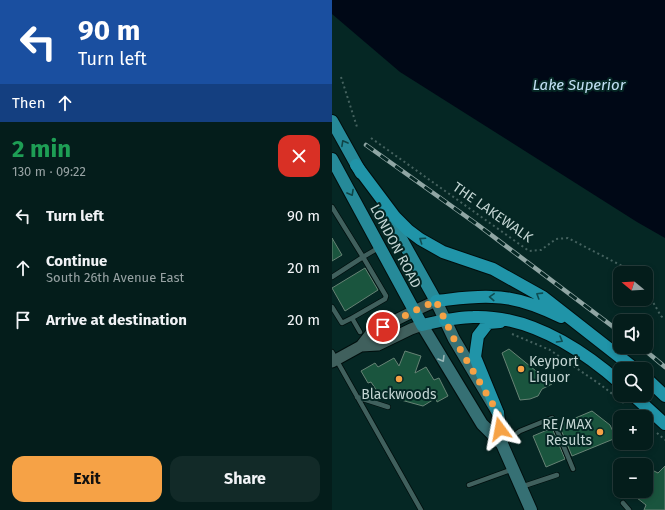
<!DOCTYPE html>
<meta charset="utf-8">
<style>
:root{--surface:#041d1b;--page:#122a28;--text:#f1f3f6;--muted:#97a2a3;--line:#253b3a;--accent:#f6a246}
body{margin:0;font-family:"Fira Sans",sans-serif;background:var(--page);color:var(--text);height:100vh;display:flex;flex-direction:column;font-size:15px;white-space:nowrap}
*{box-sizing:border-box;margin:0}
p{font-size:13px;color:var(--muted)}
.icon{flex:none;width:22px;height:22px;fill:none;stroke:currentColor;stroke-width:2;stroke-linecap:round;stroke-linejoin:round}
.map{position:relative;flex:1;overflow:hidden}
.panel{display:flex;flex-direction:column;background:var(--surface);width:332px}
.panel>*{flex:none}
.hud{background:#1a4fa0;color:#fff;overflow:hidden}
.needle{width:26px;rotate:288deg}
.buttons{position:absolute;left:281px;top:266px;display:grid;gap:8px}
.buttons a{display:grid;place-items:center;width:40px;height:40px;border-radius:8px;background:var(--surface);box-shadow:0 2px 6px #0003,0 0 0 1px var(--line);font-size:20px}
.pin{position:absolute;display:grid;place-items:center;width:34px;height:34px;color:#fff;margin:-17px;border:2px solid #fff;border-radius:50%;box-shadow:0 1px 4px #0007}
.me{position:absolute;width:44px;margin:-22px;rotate:347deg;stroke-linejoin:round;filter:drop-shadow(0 0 3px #0008)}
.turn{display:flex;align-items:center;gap:14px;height:84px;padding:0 12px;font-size:18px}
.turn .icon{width:52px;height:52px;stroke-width:2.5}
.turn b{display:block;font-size:28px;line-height:34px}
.then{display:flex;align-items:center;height:38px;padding:0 12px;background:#0003;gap:8px;font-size:15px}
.round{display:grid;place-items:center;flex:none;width:42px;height:42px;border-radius:12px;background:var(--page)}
.summary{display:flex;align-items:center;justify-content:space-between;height:68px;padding:0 12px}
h1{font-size:24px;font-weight:700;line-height:30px;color:#1e9e55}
.button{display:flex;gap:8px;margin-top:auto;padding:8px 12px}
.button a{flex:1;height:46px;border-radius:12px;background:var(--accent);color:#111;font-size:16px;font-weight:700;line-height:46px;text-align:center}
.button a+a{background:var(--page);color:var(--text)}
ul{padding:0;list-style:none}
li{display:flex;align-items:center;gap:12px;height:52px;padding:0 12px}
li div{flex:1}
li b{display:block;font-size:15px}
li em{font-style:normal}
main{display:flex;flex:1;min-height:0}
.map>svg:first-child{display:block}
.water{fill:#000816}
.building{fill:#1a553e;stroke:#678375}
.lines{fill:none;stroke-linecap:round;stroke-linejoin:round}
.service-casing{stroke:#000e0d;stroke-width:6}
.tertiary-casing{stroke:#000e0d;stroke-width:13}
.secondary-casing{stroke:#000e0d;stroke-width:14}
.trunk-casing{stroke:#000e0d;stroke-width:14}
.motorway-casing{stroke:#000e0d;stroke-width:14}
.path{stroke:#45625f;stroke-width:2;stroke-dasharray:2 3;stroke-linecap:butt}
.service{stroke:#40605d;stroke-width:4.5}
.tertiary{stroke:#40605d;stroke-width:11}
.secondary{stroke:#367074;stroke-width:12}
.trunk{stroke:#268a99;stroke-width:12}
.motorway{stroke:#2094a8;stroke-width:12}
.rail-casing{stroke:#90a6a4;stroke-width:4.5}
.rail{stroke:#052724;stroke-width:3;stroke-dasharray:9;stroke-linecap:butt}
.oneway{stroke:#0f4547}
.oneway2{stroke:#0e4d52}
.oneway3{stroke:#99b7b7}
.route{stroke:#f6a246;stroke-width:7;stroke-dasharray:0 12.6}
.poi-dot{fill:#f6a246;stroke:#052724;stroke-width:1.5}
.labels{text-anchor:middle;stroke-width:4;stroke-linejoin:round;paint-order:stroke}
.street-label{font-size:14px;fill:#c4d6d4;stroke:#052724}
.poi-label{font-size:14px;fill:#c4d6d4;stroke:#052724;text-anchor:start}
.water-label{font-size:15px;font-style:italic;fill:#c3e1f5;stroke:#052724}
</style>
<main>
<section class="panel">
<div class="hud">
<div class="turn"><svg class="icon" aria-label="left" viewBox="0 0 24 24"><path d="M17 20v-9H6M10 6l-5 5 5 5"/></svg><div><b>90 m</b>Turn left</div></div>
<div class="then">Then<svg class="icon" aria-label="ahead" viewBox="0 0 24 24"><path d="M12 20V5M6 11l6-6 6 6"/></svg></div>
</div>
<div class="summary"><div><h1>2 min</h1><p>130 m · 09:22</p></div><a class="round" style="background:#d93025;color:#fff"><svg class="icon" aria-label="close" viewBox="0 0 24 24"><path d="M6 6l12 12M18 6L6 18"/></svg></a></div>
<ul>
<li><svg class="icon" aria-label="left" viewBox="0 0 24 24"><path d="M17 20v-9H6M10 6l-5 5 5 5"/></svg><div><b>Turn left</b></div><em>90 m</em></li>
<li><svg class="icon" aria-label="ahead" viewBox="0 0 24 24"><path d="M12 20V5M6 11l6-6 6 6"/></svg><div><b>Continue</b><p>South 26th Avenue East</p></div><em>20 m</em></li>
<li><svg class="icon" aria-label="arrive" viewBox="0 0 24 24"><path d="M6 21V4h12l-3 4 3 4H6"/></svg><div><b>Arrive at destination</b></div><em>20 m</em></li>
</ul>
<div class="button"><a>Exit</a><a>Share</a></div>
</section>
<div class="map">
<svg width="333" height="510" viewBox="0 0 333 510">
<rect width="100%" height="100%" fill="#052724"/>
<path class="water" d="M 0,0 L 333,0 L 333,238 L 305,222 L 68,72 L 0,14 Z"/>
<path class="building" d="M 0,238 L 10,255 L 0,261 Z
M 33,268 L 46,290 L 13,311 L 0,288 Z
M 177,349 L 220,384 L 210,389 L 206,396 L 198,399 L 188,400 L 170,353 Z
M 73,351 L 89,356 L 83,373 L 94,367 L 102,380 L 107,378 L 116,396 L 105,402 L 104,398 L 91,406 L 47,394 L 39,382 L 36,383 L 29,371 L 43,363 L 46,367 L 62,358 L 67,366 Z
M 260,411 L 278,425 L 284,438 L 240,456 L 227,425 Z
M 220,428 L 233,459 L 214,467 L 201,436 Z
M 333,466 L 333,510 L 312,510 L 314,505 L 296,491 L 314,491 L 314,476 L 320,470 L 326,473 Z"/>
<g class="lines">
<defs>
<path id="service" d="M 0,207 L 31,257 L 0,277
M 0,307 L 10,323 L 20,318
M 28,332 L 20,318 L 53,299 L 54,296 L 31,257 L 48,247
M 0,352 L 89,510
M 25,397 L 56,407
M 171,443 L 188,431 L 220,418 L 241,469
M 137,485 L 181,469
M 189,487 L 225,475
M 291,503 L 297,510"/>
<path id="tertiary" d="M 29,346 L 46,345 L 79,329 L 90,325
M 0,362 L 29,346 L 40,332 L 82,311 L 104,301"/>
<path id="secondary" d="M 104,301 L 122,339 L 166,413 L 170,444 L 199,510
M 90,325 L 150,424 L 170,444"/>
<path id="trunk" d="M 0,121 L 29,173
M 0,159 L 90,325 L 113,320
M 52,208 L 104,301"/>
<path id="motorway" d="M 24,165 L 63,217 L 76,230 L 88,239 L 111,252 L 161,269 L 211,297 L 303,369
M 104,301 C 123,299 141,296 160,297 C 182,297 209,307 229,317
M 113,320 C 122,319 132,317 141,317 C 196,315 248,348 288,383
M 314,378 L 333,396
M 301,395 L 333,424
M 166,413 L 143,357 L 146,336 L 156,323 L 168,322"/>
</defs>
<use href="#service" class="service-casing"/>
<use href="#tertiary" class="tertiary-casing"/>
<use href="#secondary" class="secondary-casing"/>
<use href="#trunk" class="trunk-casing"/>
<use href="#motorway" class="motorway-casing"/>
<path class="path" d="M 9,77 L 25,127
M 39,138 L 197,251 L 209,250 L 224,239 L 236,238 L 298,270 L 300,273
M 314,290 L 329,316 L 333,319
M 180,334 L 218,350 L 269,385 L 293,404
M 325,433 L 333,440"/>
<use href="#service" class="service"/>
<use href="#tertiary" class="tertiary"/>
<use href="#secondary" class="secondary"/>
<use href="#trunk" class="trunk"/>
<use href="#motorway" class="motorway"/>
<defs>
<path id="rail" d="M 34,145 L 146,225 L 288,332
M 309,347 L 333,367"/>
</defs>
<use href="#rail" class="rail-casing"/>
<use href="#rail" class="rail"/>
</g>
<defs><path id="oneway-chevron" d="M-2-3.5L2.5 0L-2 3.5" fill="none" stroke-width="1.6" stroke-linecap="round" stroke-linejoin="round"/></defs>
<g class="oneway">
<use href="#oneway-chevron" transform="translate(12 143) rotate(-119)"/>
<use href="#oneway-chevron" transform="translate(19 193) rotate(61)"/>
</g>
<g class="oneway2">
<use href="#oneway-chevron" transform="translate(90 240) rotate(-146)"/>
<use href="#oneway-chevron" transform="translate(207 295) rotate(-148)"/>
<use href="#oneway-chevron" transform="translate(160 297) rotate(-177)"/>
<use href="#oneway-chevron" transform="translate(228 340) rotate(30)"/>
</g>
<use class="oneway3" href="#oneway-chevron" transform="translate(110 359) rotate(59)"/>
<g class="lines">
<path class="route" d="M 51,327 L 82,311 L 104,301 L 122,339 L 166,413 L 168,429"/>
</g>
<g class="poi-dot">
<circle cx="189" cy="369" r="4"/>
<circle cx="67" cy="379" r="4"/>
<circle cx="268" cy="432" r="4"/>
</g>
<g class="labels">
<g class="street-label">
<text transform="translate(161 212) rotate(35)" y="5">THE LAKEWALK</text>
<text transform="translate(64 246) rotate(62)" y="5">LONDON ROAD</text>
</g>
<g class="poi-label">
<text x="197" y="366">Keyport<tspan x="197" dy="16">Liquor</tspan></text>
<text x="67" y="399" text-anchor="middle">Blackwoods</text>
<text x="260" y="429" text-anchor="end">RE/MAX<tspan x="260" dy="16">Results</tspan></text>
</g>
<g class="water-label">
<text x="247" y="90">Lake Superior</text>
</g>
</g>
</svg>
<div class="buttons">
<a><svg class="needle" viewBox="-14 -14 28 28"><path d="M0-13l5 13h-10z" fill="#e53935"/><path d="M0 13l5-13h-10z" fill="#97a2a3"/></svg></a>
<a><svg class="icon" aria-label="sound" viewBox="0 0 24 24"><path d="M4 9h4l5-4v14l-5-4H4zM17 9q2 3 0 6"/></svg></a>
<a><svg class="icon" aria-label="search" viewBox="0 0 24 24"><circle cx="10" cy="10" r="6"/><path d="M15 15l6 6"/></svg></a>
<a>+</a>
<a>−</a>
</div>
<div class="pin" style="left:51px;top:327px;background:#d93025"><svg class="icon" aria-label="arrive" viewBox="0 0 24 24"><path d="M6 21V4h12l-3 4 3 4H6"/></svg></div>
<svg class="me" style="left:168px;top:429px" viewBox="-20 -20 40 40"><path d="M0-17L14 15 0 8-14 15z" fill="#f6a246" stroke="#fff" stroke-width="4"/></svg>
</div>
</main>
